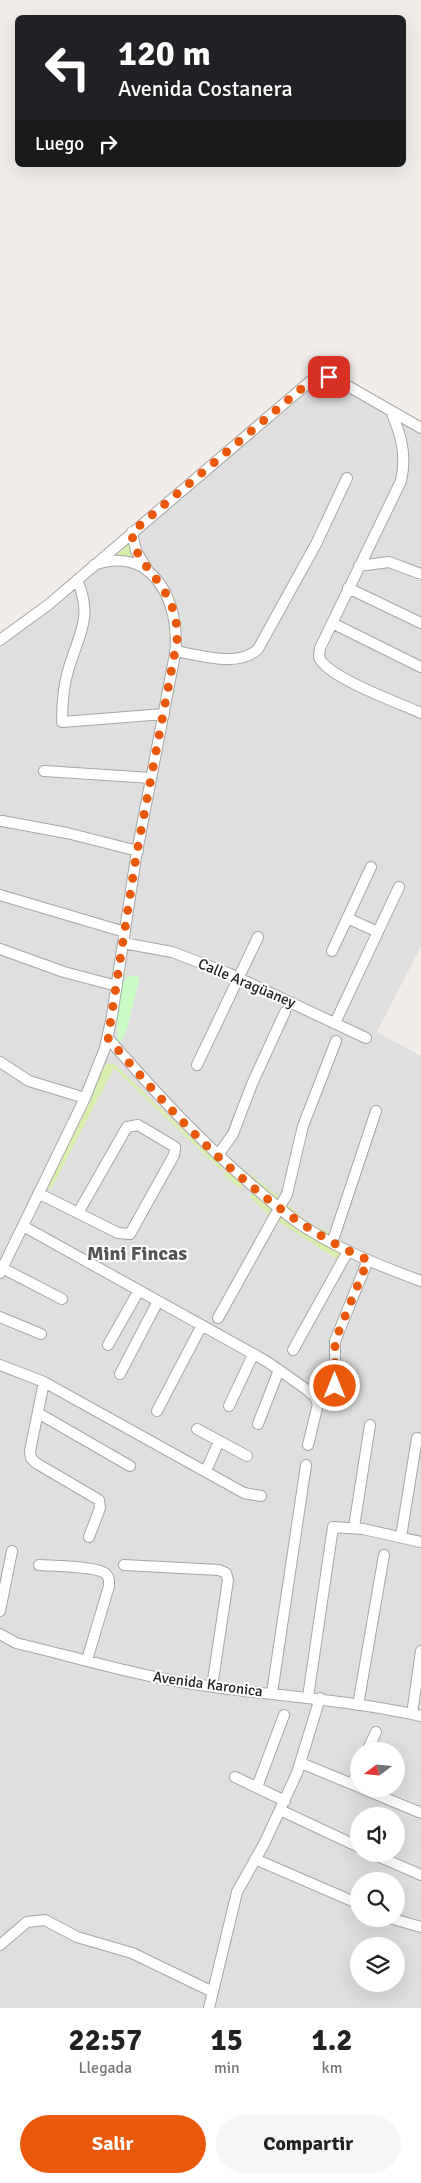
<!DOCTYPE html>
<html lang="es">
<meta charset="utf-8">
<style>
:root{--surface:#fff;--page:#f6f6f6;--text:#222;--muted:#767676;--accent:#ea580c}
body{margin:0;font-family:Signika,sans-serif;background:var(--page);color:var(--text);height:100vh;display:flex;flex-direction:column;font-size:19px;white-space:nowrap}
*{box-sizing:border-box;margin:0}
p{font-size:16px;color:var(--muted)}
.icon{flex:none;width:28px;height:28px;fill:none;stroke:currentColor;stroke-width:2;stroke-linecap:round;stroke-linejoin:round}
.map{position:relative;height:2008px;overflow:hidden}
.details{display:flex;flex-direction:column;background:var(--surface);flex:1}
.details>*{flex:none}
.guide{position:absolute;left:15px;top:15px;width:391px;height:152px;border-radius:8px;box-shadow:0 5px 20px #0002;background:#202124;color:#fff;overflow:hidden}
.needle{width:32px;rotate:254deg}
.fabs{position:absolute;left:350px;top:1742px;display:grid;gap:10px}
.fabs a{display:grid;place-items:center;width:55px;height:55px;border-radius:50%;background:var(--surface);box-shadow:0 5px 20px #0002;font-size:25px}
.pin{position:absolute;display:grid;place-items:center;width:42px;height:42px;color:#fff;margin:-21px;border-radius:10px;box-shadow:0 2px 8px #0006}
.me{position:absolute;width:55px;margin:-28px;rotate:0deg;stroke-linejoin:round;filter:drop-shadow(0 0 4px #0008)}
.turn{display:flex;align-items:center;gap:18px;height:105px;padding:0 20px;font-size:22px}
.turn .icon{width:65px;height:65px;stroke-width:2.5}
.turn b{display:block;font-size:35px;line-height:42px}
.then{display:flex;align-items:center;height:48px;padding:0 20px;background:#0003;gap:10px;font-size:19px}
.eta{display:flex;justify-content:space-evenly;align-items:center;height:85px;text-align:center}
.eta b{font-size:30px;font-weight:800;line-height:35px}
.button{display:flex;gap:10px;margin-top:auto;padding:10px 20px}
.button a{flex:1;height:58px;border-radius:30px;background:var(--accent);color:#fff;font-size:20px;font-weight:800;line-height:58px;text-align:center}
.button a+a{background:var(--page);color:var(--text)}
.map>svg:first-child{display:block}
.residential{fill:#e0dfdf;fill-rule:evenodd}
.grass{fill:#d7eead}
.park{fill:#c9fcc5}
.lines{fill:none;stroke-linecap:round;stroke-linejoin:round}
.minor-casing{stroke:#a6a6a6;stroke-width:12}
.minor{stroke:#fff;stroke-width:10}
.route{stroke:#ea580c;stroke-width:9;stroke-dasharray:0 16.2}
.labels{text-anchor:middle;stroke-width:4;stroke-linejoin:round;paint-order:stroke}
.street-label{font-size:15px;fill:#222;stroke:#fff}
.district-label{font-size:20px;font-weight:bold;fill:#555;stroke:#fff}
</style>
<div class="map">
<svg width="421" height="2008" viewBox="0 0 421 2008">
<rect width="100%" height="100%" fill="#f2ede8"/>
<path class="residential" d="M 322,377 L 421,427 L 421,946 L 377,1032 L 421,1056 L 421,2008 L 0,2008 L 0,640 ZM 359,1751 L 396,1751 L 396,1789 L 359,1789 ZM 359,1816 L 396,1816 L 396,1854 L 359,1854 ZM 359,1881 L 396,1881 L 396,1919 L 359,1919 ZM 359,1946 L 396,1946 L 396,1984 L 359,1984 Z"/>
<path class="grass" d="M 132,532 L 140,560 L 106,561 Z
M 113,1063 L 223,1168 L 222,1171 L 114,1068 L 51,1189 L 46,1187 L 106,1064 Z
M 228,1170 L 244,1184 L 241,1189 L 224,1175 Z
M 251,1174 L 282,1200 L 279,1204 L 248,1179 Z
M 253,1191 L 273,1210 L 269,1215 L 250,1197 Z
M 286,1203 L 310,1224 L 330,1232 L 329,1237 L 283,1208 Z
M 277,1212 L 343,1254 L 340,1261 L 274,1219 Z"/>
<path class="park" d="M 128,976 L 140,977 L 127,1029 L 120,1042 L 117,1040 C 118,1022 114,989 128,976 Z"/>
<g class="lines">
<defs>
<path id="minor" d="M 391,411 C 401,435 407,455 401,481 L 320,648 L 319,657 C 326,677 399,703 421,713
M 132,532 L 136,551 L 147,569
M 359,566 L 389,562 L 421,574
M 77,580 C 94,618 78,635 68,671 C 63,688 62,704 62,722 L 164,714
M 348,588 L 421,623
M 332,623 L 421,667
M 0,640 L 48,605 L 314,378 L 329,377 L 341,382 L 421,428
M 175,651 C 200,655 238,668 258,649 L 316,544 L 347,478
M 44,771 L 151,778
M 2,821 L 67,833 L 138,851
M 0,895 L 125,932
M 347,918 L 378,932
M 123,943 L 172,952 L 230,974 L 366,1038
M 0,949 L 64,972 L 117,986
M 332,951 L 371,867
M 335,1023 L 399,887
M 108,1038 C 154,1091 200,1141 254,1187 C 272,1202 290,1219 311,1231 C 345,1252 383,1267 421,1281
M 0,1062 L 29,1081 L 85,1098
M 197,1065 L 258,937
M 218,1155 L 233,1134 L 252,1084 L 285,1012
M 38,1194 L 48,1198 L 118,1233 L 130,1234 L 174,1155 L 175,1147 L 138,1125 L 127,1127 L 78,1213
M 23,1226 L 266,1361 L 306,1389 L 315,1397 L 318,1404 L 308,1445
M 332,1243 L 376,1111
M 2,1268 L 62,1299
M 0,1273 L 85,1098 L 105,1048 L 112,1016 L 136,857 L 175,654 C 181,604 154,544 94,565
M 0,1317 L 41,1334
M 218,1318 L 287,1194 L 303,1126 L 336,1041
M 108,1345 L 138,1292
M 293,1350 L 348,1251
M 0,1365 L 44,1382 L 244,1493 L 261,1496
M 120,1374 L 157,1303
M 44,1382 L 30,1451 L 31,1458 L 36,1463 L 99,1500 L 100,1508 L 89,1537
M 335,1386 L 335,1341 L 368,1260
M 229,1406 L 253,1355
M 157,1411 L 201,1327
M 38,1413 L 130,1466
M 258,1424 L 279,1370
M 197,1429 L 247,1456
M 206,1471 L 219,1441
M 354,1527 L 370,1425
M 401,1537 L 417,1438
M 39,1565 C 52,1566 98,1566 106,1574 C 110,1578 109,1582 109,1586 L 87,1660
M 124,1565 L 219,1570 L 226,1573 L 228,1580 L 212,1687
M 0,1611 L 12,1551
M 0,1634 L 16,1643 C 75,1657 134,1675 194,1684 C 270,1696 346,1699 421,1716
M 272,1693 L 306,1465
M 308,1697 L 333,1527 L 363,1529 L 421,1542
M 358,1705 L 384,1555
M 412,1714 L 421,1651
M 367,1751 L 376,1732
M 301,1763 L 359,1787
M 235,1777 L 285,1801
M 352,1784 L 359,1769
M 257,1787 L 284,1715
M 363,1789 L 421,1813
M 280,1810 L 359,1847
M 373,1854 L 421,1875
M 255,1859 L 359,1904
M 393,1919 L 421,1927
M 0,1945 L 27,1922 L 45,1920 L 77,1937 L 132,1953 L 213,1992
M 209,2008 L 237,1892 L 264,1844 L 297,1773 L 320,1698"/>
</defs>
<use href="#minor" class="minor-casing"/>
<use href="#minor" class="minor"/>
</g>
<g class="lines">
<path class="route" d="M 329,377 L 314,378 L 132,532 C 133,556 149,567 161,586 C 173,603 178,621 177,641 L 136,857 L 108,1038 C 181,1124 262,1213 368,1260 L 335,1341 L 335,1386"/>
</g>
<g class="labels">
<g class="street-label">
<text transform="translate(247 983) rotate(23)" y="5">Calle Aragüaney</text>
<text transform="translate(208 1684) rotate(8)" y="5">Avenida Karonica</text>
</g>
<g class="district-label">
<text x="137" y="1260">Mini Fincas</text>
</g>
</g>
</svg>
<div class="fabs">
<a><svg class="needle" viewBox="-14 -14 28 28"><path d="M0-13l5 13h-10z" fill="#e53935"/><path d="M0 13l5-13h-10z" fill="#767676"/></svg></a>
<a><svg class="icon" aria-label="sound" viewBox="0 0 24 24"><path d="M4 9h4l5-4v14l-5-4H4zM17 9q2 3 0 6"/></svg></a>
<a><svg class="icon" aria-label="search" viewBox="0 0 24 24"><circle cx="10" cy="10" r="6"/><path d="M15 15l6 6"/></svg></a>
<a><svg class="icon" aria-label="layers" viewBox="0 0 24 24"><path d="M12 4l9 5-9 5-9-5zM3 14l9 5 9-5"/></svg></a>
</div>
<div class="pin" style="left:329px;top:377px;background:#d93025"><svg class="icon" aria-label="arrive" viewBox="0 0 24 24"><path d="M6 21V4h12l-3 4 3 4H6"/></svg></div>
<svg class="me" style="left:335px;top:1386px" viewBox="-20 -20 40 40"><circle r="17" fill="#ea580c" stroke="#fff" stroke-width="3"/><path d="M0-11L8 9 0 5-8 9z" fill="#fff"/></svg>
<div class="guide">
<div class="turn"><svg class="icon" aria-label="left" viewBox="0 0 24 24"><path d="M17 20v-9H6M10 6l-5 5 5 5"/></svg><div><b>120 m</b>Avenida Costanera</div></div>
<div class="then">Luego<svg class="icon" aria-label="right" viewBox="0 0 24 24"><path d="M7 20v-9h11M14 6l5 5-5 5"/></svg></div>
</div>
</div>
<section class="details">
<div class="eta">
<div><b>22:57</b><p>Llegada</p></div>
<div><b>15</b><p>min</p></div>
<div><b>1.2</b><p>km</p></div>
</div>
<div class="button"><a>Salir</a><a>Compartir</a></div>
</section>
